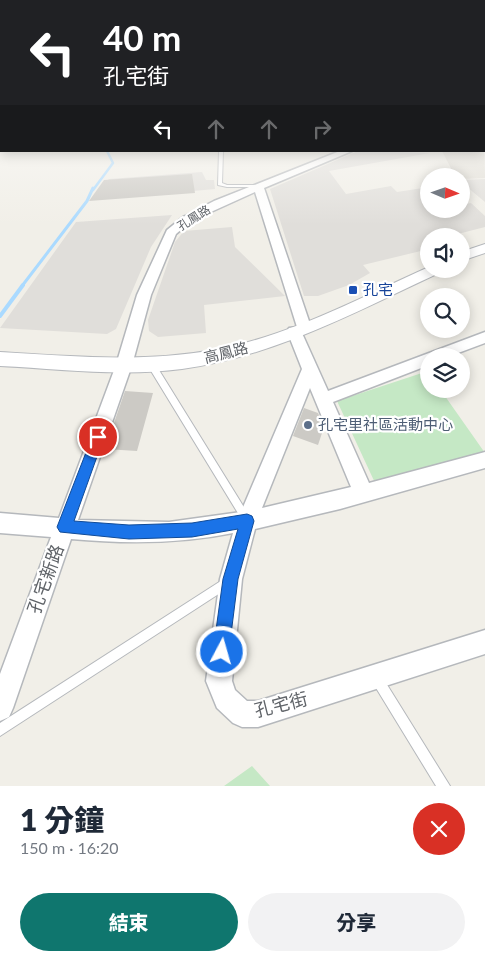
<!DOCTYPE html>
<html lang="zh-TW">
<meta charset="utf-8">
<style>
:root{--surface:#fff;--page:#f2f2f3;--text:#1f2937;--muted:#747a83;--accent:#0f766e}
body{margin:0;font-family:Lato,"Noto Sans TC",sans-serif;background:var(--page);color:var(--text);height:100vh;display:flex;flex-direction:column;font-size:19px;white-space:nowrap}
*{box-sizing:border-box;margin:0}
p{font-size:16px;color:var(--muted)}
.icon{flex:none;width:28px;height:28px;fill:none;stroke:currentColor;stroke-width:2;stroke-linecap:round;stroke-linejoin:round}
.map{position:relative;height:786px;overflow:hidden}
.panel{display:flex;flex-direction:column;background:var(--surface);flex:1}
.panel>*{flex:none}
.guide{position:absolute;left:0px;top:0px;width:485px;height:152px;box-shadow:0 2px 12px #0003;background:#202124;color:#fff;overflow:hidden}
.needle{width:32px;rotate:92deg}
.controls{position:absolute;left:420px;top:168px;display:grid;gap:10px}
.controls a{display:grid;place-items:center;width:50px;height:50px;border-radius:50%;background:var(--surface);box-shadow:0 2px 12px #0003;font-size:25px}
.pin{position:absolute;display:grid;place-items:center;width:42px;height:42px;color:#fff;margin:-21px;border:2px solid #fff;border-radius:50%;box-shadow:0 1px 5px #0007}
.me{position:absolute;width:55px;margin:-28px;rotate:6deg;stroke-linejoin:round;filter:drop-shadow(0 0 4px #0008)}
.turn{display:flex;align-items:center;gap:18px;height:105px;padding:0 20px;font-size:22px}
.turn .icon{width:65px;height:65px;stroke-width:2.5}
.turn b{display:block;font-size:35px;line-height:42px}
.lanes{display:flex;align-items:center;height:48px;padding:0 20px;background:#0003;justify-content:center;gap:25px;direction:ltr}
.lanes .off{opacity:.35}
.round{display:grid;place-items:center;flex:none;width:52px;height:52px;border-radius:26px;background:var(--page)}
.overview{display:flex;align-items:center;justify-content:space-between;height:85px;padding:0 20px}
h1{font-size:30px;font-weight:800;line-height:38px}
.button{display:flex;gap:10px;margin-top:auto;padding:10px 20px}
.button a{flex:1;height:58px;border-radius:30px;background:var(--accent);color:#fff;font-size:20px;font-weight:800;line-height:58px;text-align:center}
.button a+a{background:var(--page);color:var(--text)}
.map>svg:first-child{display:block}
.industrial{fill:#e0deda}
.education{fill:#e1ded6}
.green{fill:#c5e8c5}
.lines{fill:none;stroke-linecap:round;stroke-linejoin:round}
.stream-far2{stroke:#aadaff;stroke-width:2.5}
.stream-far1{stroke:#aadaff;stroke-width:3}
.stream{stroke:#aadaff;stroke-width:4}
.building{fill:#cccac5}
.service-casing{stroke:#b5b8bc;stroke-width:2}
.minor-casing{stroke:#b5b8bc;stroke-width:3}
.tertiary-casing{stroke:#b5b8bc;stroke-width:2}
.service{fill:#fff;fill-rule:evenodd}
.minor{fill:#fff;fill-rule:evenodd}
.tertiary{fill:#fff;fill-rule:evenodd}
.route{fill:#1a73e8;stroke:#114b97}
.transit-dot{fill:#1a4fb4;stroke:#fff;stroke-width:2}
.service-dot{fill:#5c6f8a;stroke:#fff;stroke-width:2}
.labels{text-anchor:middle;stroke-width:4.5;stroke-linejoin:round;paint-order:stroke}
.far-street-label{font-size:12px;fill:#5f6368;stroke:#fff}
.transit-label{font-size:15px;fill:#164399;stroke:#fff;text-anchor:start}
.street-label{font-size:15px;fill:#5f6368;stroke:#fff}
.service-label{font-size:15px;fill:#4e5e75;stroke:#fff;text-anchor:start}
.near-street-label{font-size:18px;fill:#5f6368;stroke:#fff}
</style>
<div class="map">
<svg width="485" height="786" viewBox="0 0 485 786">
<rect width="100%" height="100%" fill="#f1efe8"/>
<path class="industrial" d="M 358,151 L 430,153 L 329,171 L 346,194 L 391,186 L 397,192 L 423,188 L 429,192 L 429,209 L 461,209 L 461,205 L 471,203 L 485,216 L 485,227 L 450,236 L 429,236 L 429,249 L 363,265 L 370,273 L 349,285 L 318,296 L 304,296 L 270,189 Z
M 202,172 L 206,180 L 214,180 L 215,189 L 138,196 L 98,190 L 109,179 Z
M 485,179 L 485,202 L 461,182 L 461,180 Z
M 172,215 L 151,247 L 116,329 L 107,334 L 0,328 L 76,222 Z
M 232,227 L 235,247 L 285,296 L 204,305 L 206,333 L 158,337 L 149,331 L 148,320 L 175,242 L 184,231 Z"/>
<path class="education" d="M 484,116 L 485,178 L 461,179 L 461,176 L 455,176 L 442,151 L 484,151 Z"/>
<path class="green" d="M 428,371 L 429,389 L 440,389 L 485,453 L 376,485 L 337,401 Z
M 252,766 L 270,786 L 224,786 Z"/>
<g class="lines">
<path class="stream-far2" d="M 93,190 L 113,163 L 107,151"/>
<path class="stream-far1" d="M 22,286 L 87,201 L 93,188"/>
<path class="stream" d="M 0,316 L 23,285"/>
</g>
<path class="building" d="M 192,174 L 195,193 L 89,201 L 104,180 Z
M 125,391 L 153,393 L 137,451 L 105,449 Z
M 304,408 L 318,413 L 324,427 L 318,445 L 293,436 Z"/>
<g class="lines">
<defs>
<path id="service" d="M 0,136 L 1,136 L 1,139 L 0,139 Z
M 219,151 L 223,151 L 222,183 L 227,185 L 258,185 L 260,186 L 260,187 L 227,187 L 218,185 Z
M 151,361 L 154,362 L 250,517 L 252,520 L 250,523 L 247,524 L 244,523 L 148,366 L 147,364 L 148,362 Z
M 227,577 L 231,578 L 232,582 L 231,586 L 0,736 L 0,723 Z
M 377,673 L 381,675 L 450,786 L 436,786 L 373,683 L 371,679 L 373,675 Z"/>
<path id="minor" d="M 340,151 L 352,151 L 264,188 L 311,327 L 309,330 L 301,331 L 328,391 L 485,332 L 485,343 L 450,356 L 429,356 L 429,365 L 333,402 L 369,483 L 485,452 L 485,468 L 340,509 L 255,529 L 242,579 L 232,681 L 235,690 L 247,701 L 258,701 L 485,630 L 485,654 L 258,727 L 242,727 L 233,723 L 217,708 L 206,681 L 220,579 L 233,533 C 179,544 126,544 71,539 L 13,708 L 9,717 L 0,721 L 0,674 L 51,537 L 0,533 L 0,513 L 59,518 L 116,365 L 137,295 L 167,230 L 183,217 L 214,201 ZM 255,192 L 297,327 L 289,328 L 287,331 L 302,369 L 241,512 L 169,522 L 78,520 L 132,365 L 151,295 L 176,234 L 191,221 ZM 310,388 L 351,487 L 262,508 Z"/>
<path id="tertiary" d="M 485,244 L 485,253 L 461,261 L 461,252 Z
M 429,267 L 429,269 L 444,269 L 441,272 C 358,311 275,356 182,369 C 122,377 60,369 0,366 L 0,352 C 71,356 142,363 213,350 C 288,337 359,298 429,267 Z"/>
</defs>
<use href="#service" class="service-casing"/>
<use href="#minor" class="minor-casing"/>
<use href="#tertiary" class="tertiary-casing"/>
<use href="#service" class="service"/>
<use href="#minor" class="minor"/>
<use href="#tertiary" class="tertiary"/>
</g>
<linearGradient id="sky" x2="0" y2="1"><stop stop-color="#8fc3f1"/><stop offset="0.51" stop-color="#f9f8f5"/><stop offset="1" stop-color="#f9f8f5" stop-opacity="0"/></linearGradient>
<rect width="485" height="225" fill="url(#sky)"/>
<path class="route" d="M 98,432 L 104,437 L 74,521 L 129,525 L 192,523 L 247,514 L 252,516 L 254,521 L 238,579 L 228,658 L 222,660 L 216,658 L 213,652 L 223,579 L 238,529 L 192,537 L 129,539 L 60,532 L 57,527 L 92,437 Z"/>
<rect class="transit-dot" x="348" y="285" width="10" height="10" rx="2.5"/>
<circle class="service-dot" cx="308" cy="425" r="5"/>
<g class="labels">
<g class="far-street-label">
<text transform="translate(194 218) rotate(-32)" y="4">孔鳳路</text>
</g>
<g class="transit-label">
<text x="363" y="295">孔宅</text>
</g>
<g class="street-label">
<text transform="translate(226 353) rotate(-14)" y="5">高鳳路</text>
</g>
<g class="service-label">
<text x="318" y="430">孔宅里社區活動中心</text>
</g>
<g class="near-street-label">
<text transform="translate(46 579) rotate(-70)" y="6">孔宅新路</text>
<text transform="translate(281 705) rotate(-14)" y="6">孔宅街</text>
</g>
</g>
</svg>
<div class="controls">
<a><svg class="needle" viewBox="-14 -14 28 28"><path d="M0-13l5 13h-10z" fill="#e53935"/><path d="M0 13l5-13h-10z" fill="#747a83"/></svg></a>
<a><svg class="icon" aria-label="sound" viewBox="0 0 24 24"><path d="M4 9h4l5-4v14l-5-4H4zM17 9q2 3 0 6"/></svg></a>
<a><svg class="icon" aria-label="search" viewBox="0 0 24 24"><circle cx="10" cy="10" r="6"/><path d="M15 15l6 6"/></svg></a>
<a><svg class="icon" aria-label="layers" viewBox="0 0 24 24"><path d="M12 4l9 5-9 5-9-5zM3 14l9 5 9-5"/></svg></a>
</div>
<div class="pin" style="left:98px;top:437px;background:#d93025"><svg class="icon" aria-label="arrive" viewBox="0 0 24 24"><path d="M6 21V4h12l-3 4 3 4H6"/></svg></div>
<svg class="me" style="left:222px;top:652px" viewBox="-20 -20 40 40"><circle r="17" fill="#1a73e8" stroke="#fff" stroke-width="3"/><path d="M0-11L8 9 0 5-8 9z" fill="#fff"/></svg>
<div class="guide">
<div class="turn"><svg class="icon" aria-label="left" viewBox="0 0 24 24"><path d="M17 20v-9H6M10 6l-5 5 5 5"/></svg><div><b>40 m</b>孔宅街</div></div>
<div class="lanes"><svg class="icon" aria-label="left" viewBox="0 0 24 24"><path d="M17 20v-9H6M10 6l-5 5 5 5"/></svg><svg class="icon off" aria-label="ahead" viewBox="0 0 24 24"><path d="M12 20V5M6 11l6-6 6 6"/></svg><svg class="icon off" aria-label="ahead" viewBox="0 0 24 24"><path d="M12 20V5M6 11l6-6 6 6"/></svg><svg class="icon off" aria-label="right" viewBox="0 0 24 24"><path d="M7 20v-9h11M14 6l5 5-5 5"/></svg></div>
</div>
</div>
<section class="panel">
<div class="overview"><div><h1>1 分鐘</h1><p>150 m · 16:20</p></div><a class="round" style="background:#d93025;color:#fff"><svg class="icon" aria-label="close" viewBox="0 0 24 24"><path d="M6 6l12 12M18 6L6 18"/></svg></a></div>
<div class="button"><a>結束</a><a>分享</a></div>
</section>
